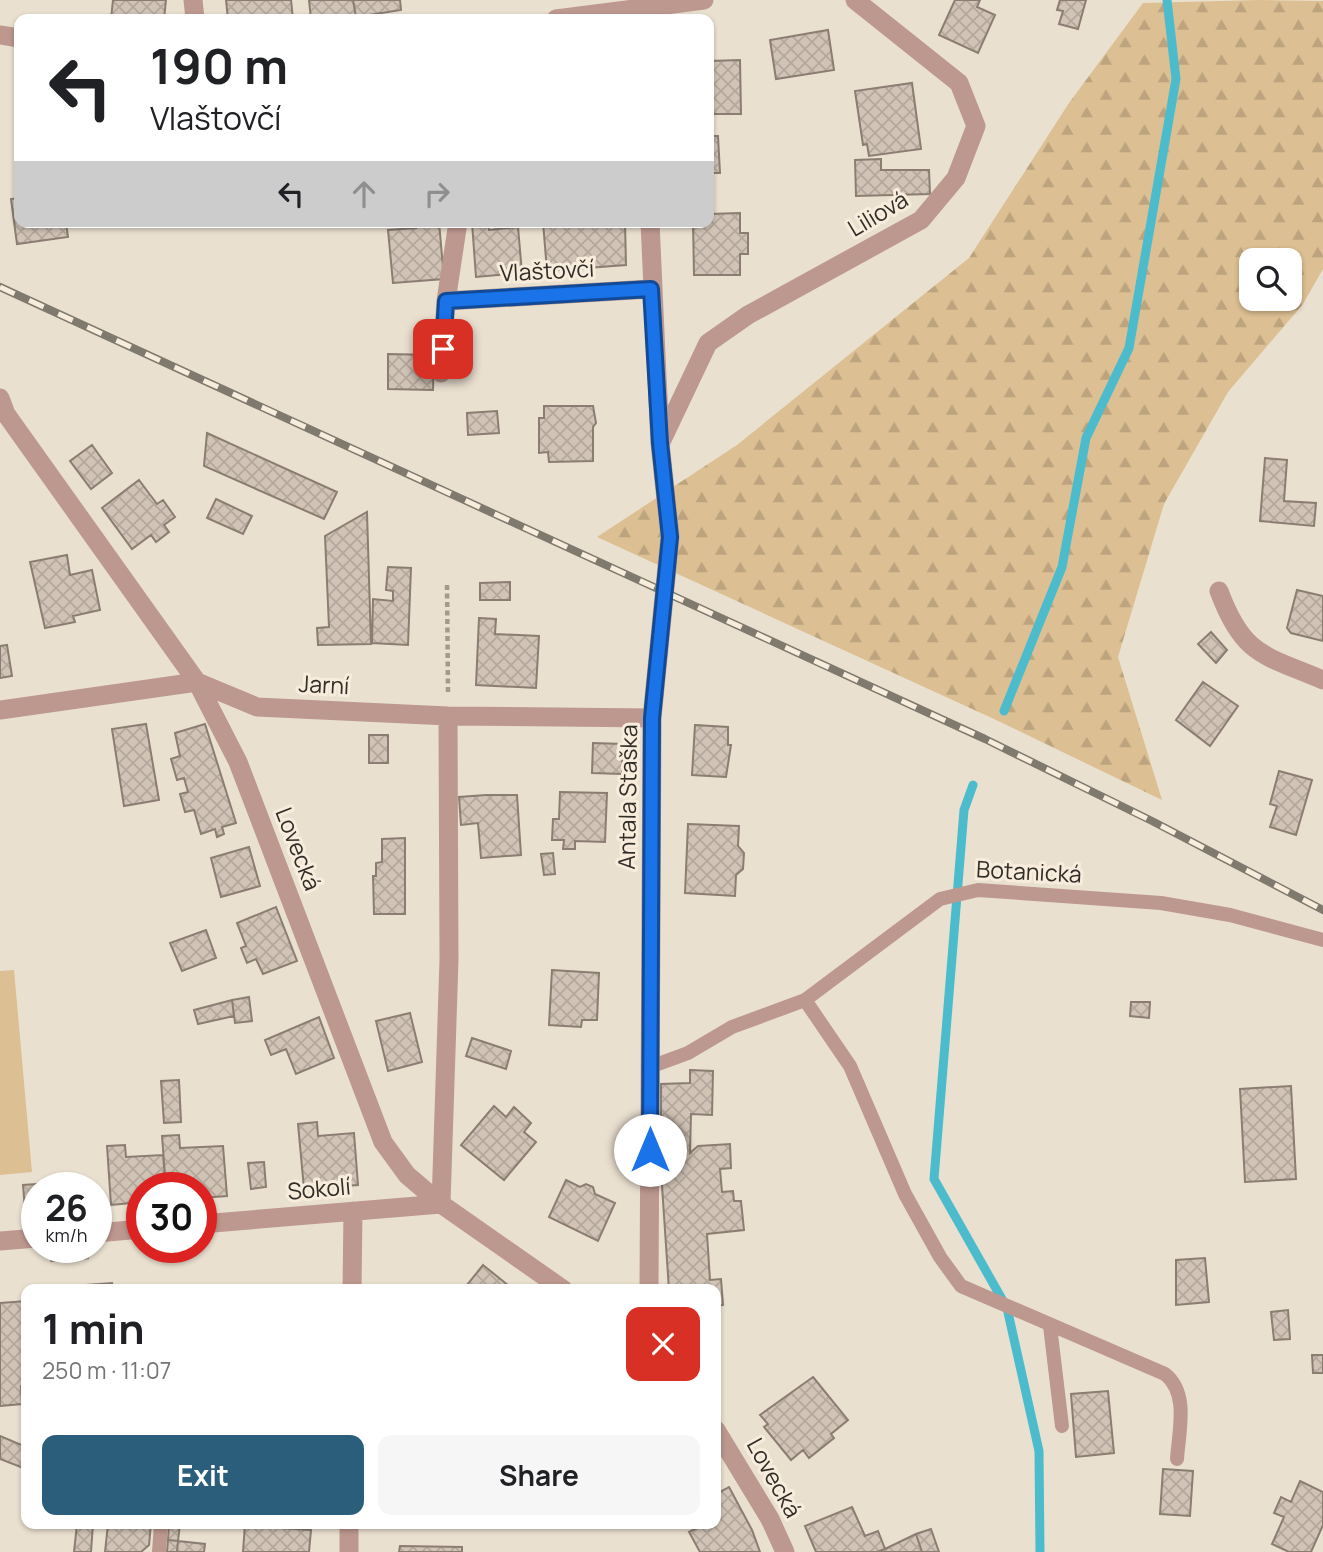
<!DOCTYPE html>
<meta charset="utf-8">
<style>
:root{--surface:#fff;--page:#f6f6f6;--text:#202124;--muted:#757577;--accent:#2b5e7b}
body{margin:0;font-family:Manrope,sans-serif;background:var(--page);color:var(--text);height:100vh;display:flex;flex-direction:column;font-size:26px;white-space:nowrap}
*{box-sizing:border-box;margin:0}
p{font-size:23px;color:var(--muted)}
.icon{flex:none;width:38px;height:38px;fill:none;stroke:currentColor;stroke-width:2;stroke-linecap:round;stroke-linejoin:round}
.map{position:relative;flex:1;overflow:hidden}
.drawer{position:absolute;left:21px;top:1284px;width:700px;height:245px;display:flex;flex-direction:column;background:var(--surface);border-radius:14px;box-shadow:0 2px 5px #0004}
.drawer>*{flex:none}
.top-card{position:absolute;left:14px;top:14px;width:700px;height:214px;border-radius:14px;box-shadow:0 2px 5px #0004;background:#fff;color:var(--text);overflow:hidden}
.controls{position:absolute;left:1239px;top:248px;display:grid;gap:14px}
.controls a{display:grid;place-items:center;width:63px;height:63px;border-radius:14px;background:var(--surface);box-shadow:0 2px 5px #0004;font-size:35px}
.speed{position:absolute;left:21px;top:1172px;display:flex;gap:14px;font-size:35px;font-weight:700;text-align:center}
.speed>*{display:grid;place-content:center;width:91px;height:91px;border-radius:50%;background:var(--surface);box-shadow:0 2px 5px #0004;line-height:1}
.speed small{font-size:18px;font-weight:400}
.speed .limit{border:10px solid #d22;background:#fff;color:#111}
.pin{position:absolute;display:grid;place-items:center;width:60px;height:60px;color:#fff;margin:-30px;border-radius:14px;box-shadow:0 4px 10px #0006}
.me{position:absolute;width:77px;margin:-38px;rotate:0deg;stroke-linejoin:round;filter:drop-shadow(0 0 5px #0008)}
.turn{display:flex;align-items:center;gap:24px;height:147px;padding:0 21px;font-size:32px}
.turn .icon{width:91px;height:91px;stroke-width:2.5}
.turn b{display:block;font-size:49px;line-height:60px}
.lanes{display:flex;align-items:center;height:66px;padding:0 21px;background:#0003;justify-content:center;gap:35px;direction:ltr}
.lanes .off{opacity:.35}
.round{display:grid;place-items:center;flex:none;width:74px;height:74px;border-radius:14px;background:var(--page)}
.head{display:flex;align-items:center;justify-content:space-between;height:119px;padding:0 21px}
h1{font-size:42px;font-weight:700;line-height:52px}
.button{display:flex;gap:14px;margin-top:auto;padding:14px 21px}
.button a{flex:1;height:80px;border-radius:14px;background:var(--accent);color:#fff;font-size:28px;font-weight:700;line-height:80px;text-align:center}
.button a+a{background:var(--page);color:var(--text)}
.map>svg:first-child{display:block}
.forest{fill:url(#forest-firs);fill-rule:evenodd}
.pitch{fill:#dcbf92}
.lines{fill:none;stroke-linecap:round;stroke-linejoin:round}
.stream{stroke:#4cbccd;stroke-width:9}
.building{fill:url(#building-cross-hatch);stroke:#8b7d71;stroke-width:2}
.path{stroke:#a29a8e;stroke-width:4.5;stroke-dasharray:5 3.5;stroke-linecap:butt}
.service{stroke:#bd988f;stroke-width:14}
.minor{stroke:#bd988f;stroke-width:19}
.rail-casing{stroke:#7f796e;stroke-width:8}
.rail{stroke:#f8eddd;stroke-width:5;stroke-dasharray:16;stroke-linecap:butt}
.route-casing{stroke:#114b97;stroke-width:18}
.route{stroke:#1a73e8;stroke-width:12}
.labels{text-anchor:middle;stroke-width:6;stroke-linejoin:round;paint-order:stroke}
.street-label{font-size:23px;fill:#312d27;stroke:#f8eddd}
</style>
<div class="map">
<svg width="1323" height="1552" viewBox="0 0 1323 1552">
<defs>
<pattern id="forest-firs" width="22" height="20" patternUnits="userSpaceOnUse" patternTransform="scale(1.75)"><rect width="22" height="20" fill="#dcbf92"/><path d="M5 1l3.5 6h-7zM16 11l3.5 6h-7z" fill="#bda47e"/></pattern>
<pattern id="building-cross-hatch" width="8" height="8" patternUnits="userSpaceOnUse" patternTransform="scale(1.75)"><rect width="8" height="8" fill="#d1c3b6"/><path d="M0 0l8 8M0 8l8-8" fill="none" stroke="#b4a89c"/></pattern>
</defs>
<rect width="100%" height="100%" fill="#eae0d0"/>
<path class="forest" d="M 1260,0 L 1323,1 L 1323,269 L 1303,304 L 1228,392 L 1164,504 L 1118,657 L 1162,800 L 994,719 L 597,537 L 737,445 L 969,258 L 1069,103 L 1143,3 ZM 1251,261 L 1290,261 L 1290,299 L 1251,299 Z"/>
<path class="pitch" d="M 14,970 L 32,1172 L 0,1175 L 0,971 Z"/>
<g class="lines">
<path class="stream" d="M 1004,711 L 1062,567 L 1086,438 L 1129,348 L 1176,79 L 1167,0
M 973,785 L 964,810 L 934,1179 L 1007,1308 L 1039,1451 L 1040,1552"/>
</g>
<path class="building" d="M 113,0 L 166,0 L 164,19 L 111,19 Z
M 226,0 L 291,0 L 293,19 L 228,19 Z
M 309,0 L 353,0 L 356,17 L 311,19 Z
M 353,0 L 400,0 L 401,10 L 356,17 Z
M 955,0 L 980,0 L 977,7 L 995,15 L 978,53 L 939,35 Z
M 1060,0 L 1086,0 L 1078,29 L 1059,24 L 1063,11 L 1057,10 Z
M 828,30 L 834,70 L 776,79 L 770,40 Z
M 740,60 L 741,114 L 709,114 L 709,61 Z
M 912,83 L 921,149 L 869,156 L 867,144 L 863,145 L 855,91 Z
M 709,136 L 718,136 L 720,173 L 709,173 Z
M 881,159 L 881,170 L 929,170 L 930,194 L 856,196 L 855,160 Z
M 19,198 L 19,222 L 66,222 L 68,237 L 17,244 L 11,199 Z
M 740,213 L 740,233 L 748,233 L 748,254 L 740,254 L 740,275 L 694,275 L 693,222 L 709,222 L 709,214 Z
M 439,222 L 444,279 L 393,283 L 388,230 L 416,228 L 416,223 Z
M 488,222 L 489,230 L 518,227 L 522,273 L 476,277 L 472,223 Z
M 543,222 L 625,222 L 626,265 L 547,271 Z
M 388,354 L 434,355 L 433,390 L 388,389 Z
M 544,406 L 593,406 L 596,423 L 593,427 L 593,461 L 549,462 L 548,452 L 539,453 L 539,418 L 544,418 Z
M 497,411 L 499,433 L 468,435 L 467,413 Z
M 207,433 L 337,492 L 324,519 L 204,466 Z
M 92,445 L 112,473 L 91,489 L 70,461 Z
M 1265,458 L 1287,460 L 1284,501 L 1316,503 L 1314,526 L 1260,521 Z
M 139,480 L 157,504 L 163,500 L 175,517 L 164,525 L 169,532 L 156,542 L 151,535 L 132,549 L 102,508 Z
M 216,499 L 252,516 L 243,534 L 207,518 Z
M 367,512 L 371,644 L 318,645 L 317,628 L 329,627 L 325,536 Z
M 67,555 L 70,575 L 92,570 L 100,610 L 73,616 L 75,622 L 45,628 L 30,562 Z
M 388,567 L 411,568 L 408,645 L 372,643 L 373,599 L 393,601 L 393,591 L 386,590 Z
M 510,582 L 510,600 L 480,600 L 480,583 Z
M 1297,590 L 1323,596 L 1323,641 L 1291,633 L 1287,628 Z
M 479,618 L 496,619 L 495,634 L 539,636 L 536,688 L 476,685 Z
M 1211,632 L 1227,650 L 1216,663 L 1198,644 Z
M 7,645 L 12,676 L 0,678 L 0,646 Z
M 1203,682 L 1238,706 L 1210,746 L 1176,720 Z
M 146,724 L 159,800 L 124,806 L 112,729 Z
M 205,724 L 236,823 L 222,827 L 224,834 L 217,837 L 215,829 L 201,834 L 194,810 L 185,812 L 180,794 L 188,792 L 184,778 L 177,780 L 171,759 L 180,756 L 175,733 Z
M 695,725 L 728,727 L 728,745 L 731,745 L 726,777 L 692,775 Z
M 369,735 L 388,735 L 388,763 L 369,763 Z
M 593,743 L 623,744 L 622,774 L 592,773 Z
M 1279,771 L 1312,780 L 1296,835 L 1270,827 L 1277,806 L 1270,804 Z
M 560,792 L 607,793 L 605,842 L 575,841 L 575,849 L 563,849 L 564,840 L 552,840 L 553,819 L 559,819 Z
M 486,795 L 517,795 L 521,855 L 481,858 L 478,823 L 461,825 L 459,797 Z
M 688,824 L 739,826 L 738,846 L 744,853 L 743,869 L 736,875 L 735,896 L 685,893 Z
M 405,838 L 405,914 L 374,914 L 373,876 L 376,876 L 376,863 L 382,862 L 382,839 Z
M 249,847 L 260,886 L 221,897 L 211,858 Z
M 553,853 L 555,874 L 544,875 L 541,854 Z
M 276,907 L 297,961 L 263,974 L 256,959 L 247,963 L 241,948 L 246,946 L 237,923 Z
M 206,930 L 216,958 L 182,971 L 170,943 Z
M 552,970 L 599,973 L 597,1020 L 582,1020 L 581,1027 L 549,1025 Z
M 249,997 L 252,1021 L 235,1023 L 232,1000 Z
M 232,1000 L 234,1016 L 198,1024 L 194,1010 Z
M 1131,1002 L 1150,1002 L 1149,1018 L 1130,1016 Z
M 410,1013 L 422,1062 L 388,1071 L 376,1021 Z
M 319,1017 L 334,1058 L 296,1074 L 286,1049 L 271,1055 L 265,1040 Z
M 472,1038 L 511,1051 L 506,1069 L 466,1056 Z
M 690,1070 L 713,1071 L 712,1115 L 691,1114 L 690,1153 L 698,1146 L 730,1144 L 731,1168 L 720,1169 L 722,1192 L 733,1191 L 734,1201 L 741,1201 L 744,1230 L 707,1234 L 710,1280 L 721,1279 L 723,1305 L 716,1306 L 716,1290 L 669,1290 L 661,1171 L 661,1084 L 690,1083 Z
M 179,1080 L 181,1122 L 164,1123 L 161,1081 Z
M 1291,1086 L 1296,1179 L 1245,1182 L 1240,1089 Z
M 494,1106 L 506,1117 L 514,1107 L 531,1123 L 524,1132 L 536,1142 L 504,1180 L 461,1145 Z
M 317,1122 L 318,1136 L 354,1133 L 358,1185 L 304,1189 L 298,1124 Z
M 179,1135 L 180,1148 L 223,1146 L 227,1196 L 201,1198 L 201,1188 L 166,1188 L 162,1136 Z
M 125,1145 L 126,1157 L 163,1155 L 166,1188 L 142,1188 L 142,1202 L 111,1205 L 107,1146 Z
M 264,1162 L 266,1187 L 251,1189 L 248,1163 Z
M 566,1180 L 580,1187 L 586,1184 L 593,1187 L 595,1194 L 615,1203 L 598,1241 L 549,1217 Z
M 66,1182 L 67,1188 L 37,1188 L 37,1209 L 25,1210 L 23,1185 Z
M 1205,1258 L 1209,1302 L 1176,1305 L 1176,1260 Z
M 483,1265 L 514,1290 L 463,1290 Z
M 112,1283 L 113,1290 L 59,1287 Z
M 26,1301 L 26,1385 L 21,1386 L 22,1404 L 0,1406 L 0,1303 Z
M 1288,1310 L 1290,1339 L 1274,1340 L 1271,1312 Z
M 1312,1355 L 1323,1355 L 1323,1373 L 1313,1373 Z
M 813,1377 L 848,1420 L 831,1434 L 834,1438 L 809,1458 L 803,1450 L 791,1460 L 764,1427 L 768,1424 L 760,1415 Z
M 1108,1391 L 1114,1453 L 1076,1457 L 1071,1394 Z
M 0,1436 L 26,1447 L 26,1469 L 0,1459 Z
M 1163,1469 L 1193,1471 L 1190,1516 L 1160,1514 Z
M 1300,1481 L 1323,1492 L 1323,1525 L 1311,1552 L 1289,1552 L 1272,1544 L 1284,1517 L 1274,1513 L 1281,1497 L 1291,1502 Z
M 729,1487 L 752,1530 L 760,1552 L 700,1552 L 689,1532 L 697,1528 L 695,1524 L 716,1524 L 716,1494 Z
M 852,1507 L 865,1536 L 878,1531 L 885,1549 L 877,1552 L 816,1552 L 805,1526 Z
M 77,1524 L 93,1524 L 91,1552 L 74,1552 Z
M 108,1524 L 151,1524 L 149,1545 L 141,1552 L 105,1552 Z
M 169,1524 L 180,1524 L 178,1541 L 168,1540 Z
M 245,1524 L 281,1524 L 281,1528 L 311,1530 L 309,1552 L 243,1552 Z
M 931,1529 L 939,1552 L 922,1552 L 916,1534 Z
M 916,1534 L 922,1552 L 877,1552 L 885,1549 Z
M 168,1540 L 178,1541 L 177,1552 L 167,1552 Z
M 178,1541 L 205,1544 L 204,1552 L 177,1552 Z
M 400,1546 L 462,1547 L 462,1552 L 399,1552 Z"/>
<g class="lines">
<path class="path" d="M 447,585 L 448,692
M 151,1253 L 195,1250
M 50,1260 L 90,1257"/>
<path class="service" d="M 805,1000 L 850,1066 L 905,1194 L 940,1257 L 961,1286 L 1165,1374 C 1189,1393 1179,1430 1177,1459
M 650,1067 L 688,1053 L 732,1027 L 805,1000 L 940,899 L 978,890 L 1161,903 L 1230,915 L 1323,940
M 1050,1326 L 1062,1426
M 159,1552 L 161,1524"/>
<path class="minor" d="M 193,0 L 195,19
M 556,19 L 704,0
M 0,35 L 19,38
M 458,222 L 446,301 L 651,289
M 441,373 L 446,301
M 0,398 L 6,414 L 197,682 L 238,762 L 383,1142 L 407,1175 L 441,1204 L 564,1290
M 661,442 L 708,343 L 748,315 L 921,220 L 956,178 L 976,126 L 959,83 L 855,0
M 1219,591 C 1243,656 1264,655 1323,680
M 0,710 L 197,682 L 257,707 L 448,716 L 652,718
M 441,1204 L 449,960 L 448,716
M 201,1224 L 441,1204
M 96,1233 L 142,1229
M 0,1241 L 37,1238
M 352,1290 L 353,1211
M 649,1290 L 652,718 L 670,537 L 660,443 L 650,222
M 716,1430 L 770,1519 L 785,1552
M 349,1552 L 349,1524"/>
<defs>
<path id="rail" d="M 0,287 L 985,739 L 1152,821 L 1323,910"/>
</defs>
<use href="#rail" class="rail-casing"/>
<use href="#rail" class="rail"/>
</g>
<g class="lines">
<defs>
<path id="route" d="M 443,349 L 446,301 L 651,289 L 660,443 L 670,537 L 652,718 L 650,1150"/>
</defs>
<use href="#route" class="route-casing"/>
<use href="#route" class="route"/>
</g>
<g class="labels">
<g class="street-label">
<text transform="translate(878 214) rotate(-31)" y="8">Liliová</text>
<text transform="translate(547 271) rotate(-3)" y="8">Vlaštovčí</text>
<text transform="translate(324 685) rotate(3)" y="8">Jarní</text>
<text transform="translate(628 797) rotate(-89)" y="8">Antala Staška</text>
<text transform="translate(298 849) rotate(69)" y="8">Lovecká</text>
<text transform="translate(1029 872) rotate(3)" y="8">Botanická</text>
<text transform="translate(319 1189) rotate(-5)" y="8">Sokolí</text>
<text transform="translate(774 1478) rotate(61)" y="8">Lovecká</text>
</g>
</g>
</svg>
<div class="controls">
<a><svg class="icon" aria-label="search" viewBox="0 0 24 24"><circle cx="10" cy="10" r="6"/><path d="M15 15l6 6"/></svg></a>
</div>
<div class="speed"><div>26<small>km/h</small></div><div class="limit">30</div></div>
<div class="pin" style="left:443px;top:349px;background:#d93025"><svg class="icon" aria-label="arrive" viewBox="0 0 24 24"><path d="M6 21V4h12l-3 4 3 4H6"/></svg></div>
<svg class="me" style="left:650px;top:1150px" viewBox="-20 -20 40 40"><circle r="19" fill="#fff"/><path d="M0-13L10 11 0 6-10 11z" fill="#1a73e8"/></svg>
<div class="top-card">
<div class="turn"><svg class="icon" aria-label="left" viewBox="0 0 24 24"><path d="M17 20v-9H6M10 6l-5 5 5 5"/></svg><div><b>190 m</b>Vlaštovčí</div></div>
<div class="lanes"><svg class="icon" aria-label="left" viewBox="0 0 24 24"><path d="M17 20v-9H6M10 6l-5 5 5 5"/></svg><svg class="icon off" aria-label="ahead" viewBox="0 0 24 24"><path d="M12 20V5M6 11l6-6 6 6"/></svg><svg class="icon off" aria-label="right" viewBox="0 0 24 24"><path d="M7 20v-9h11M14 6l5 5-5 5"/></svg></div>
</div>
<section class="drawer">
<div class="head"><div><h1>1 min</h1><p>250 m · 11:07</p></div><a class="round" style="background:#d93025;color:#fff"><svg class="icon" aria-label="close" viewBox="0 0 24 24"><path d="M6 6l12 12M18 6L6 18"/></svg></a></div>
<div class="button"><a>Exit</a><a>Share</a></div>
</section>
</div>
